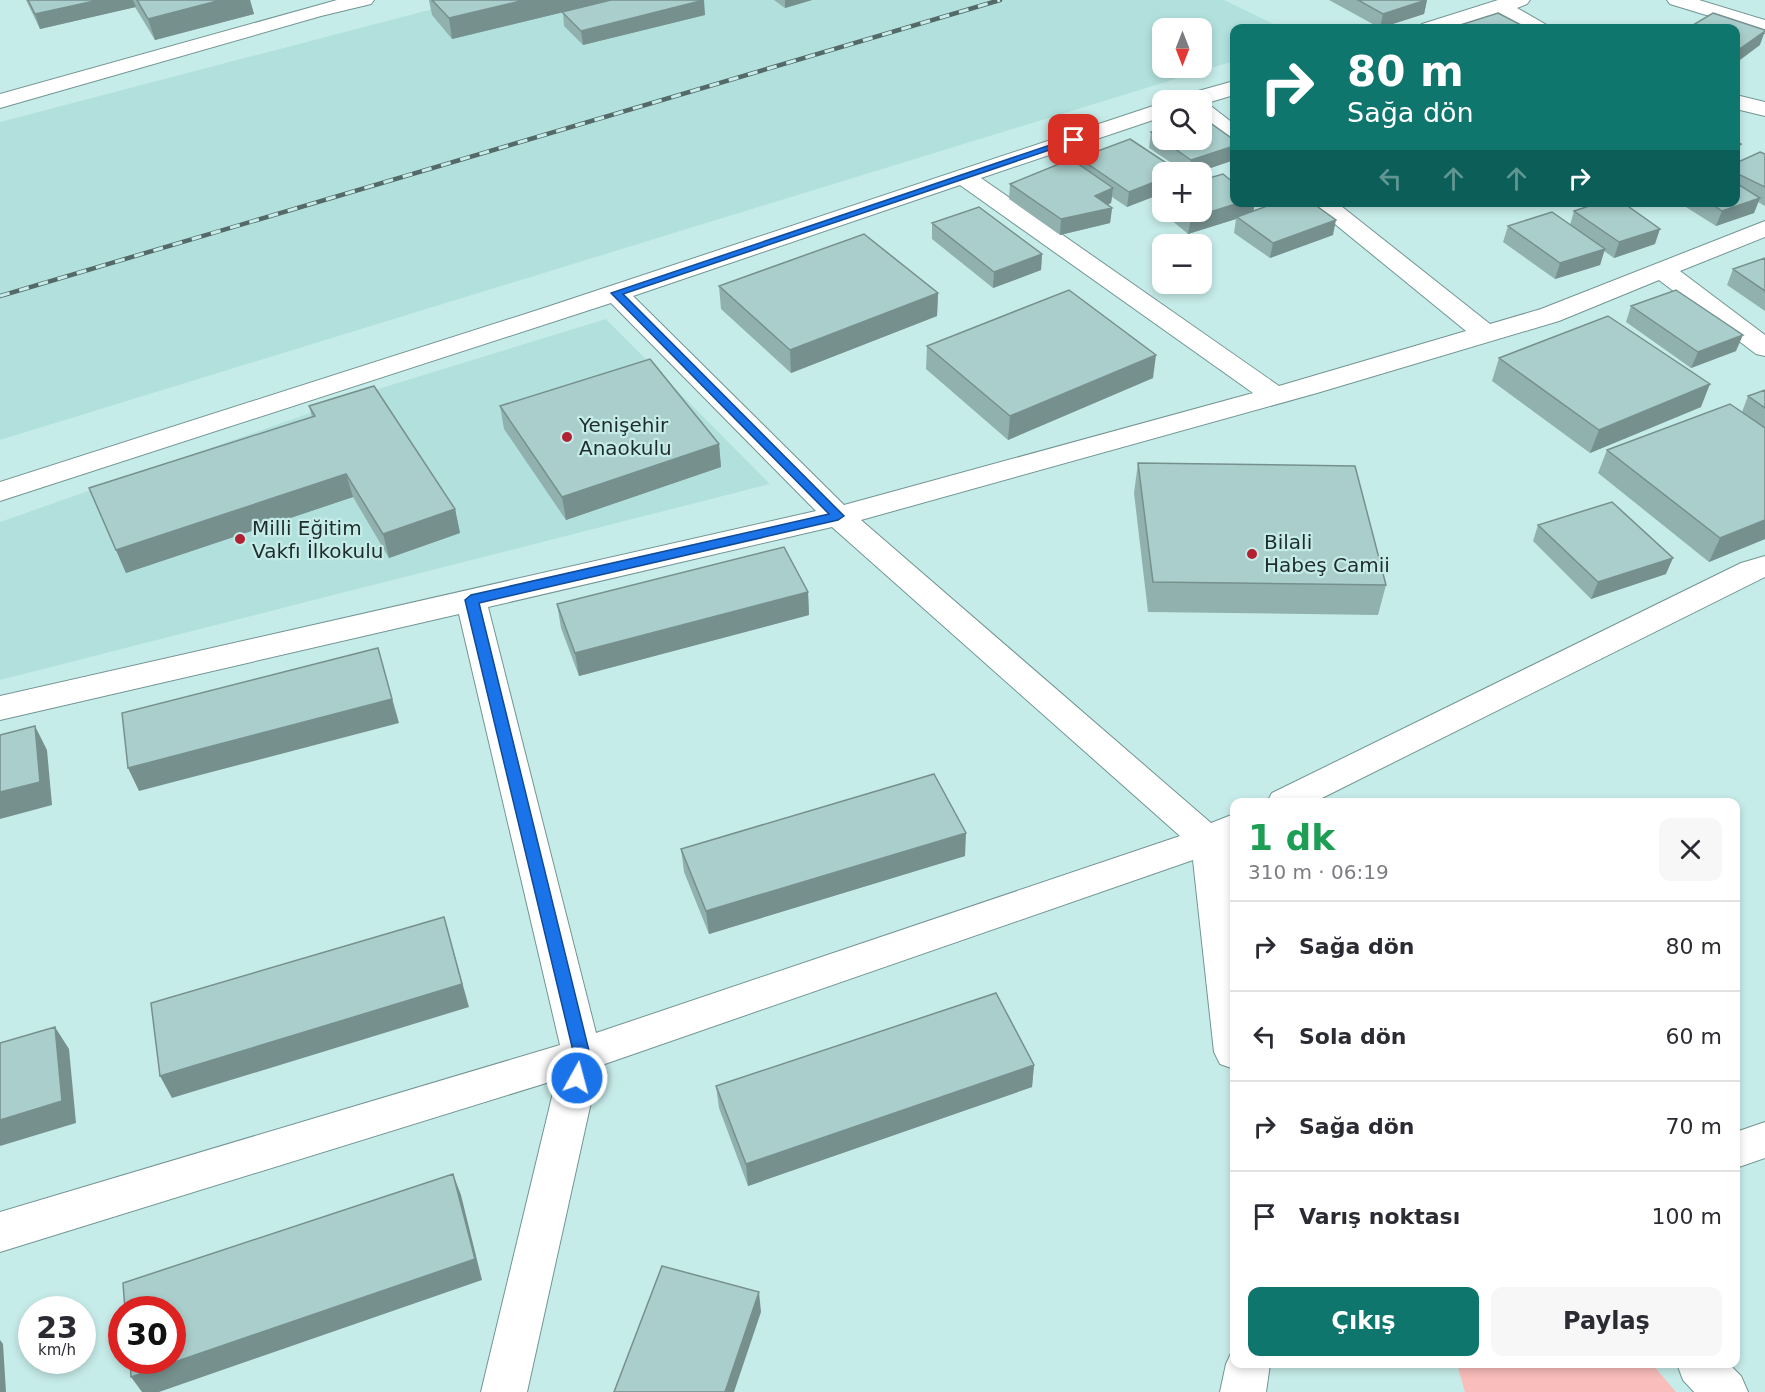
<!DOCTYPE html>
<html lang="tr">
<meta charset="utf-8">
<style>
:root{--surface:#fff;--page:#f7f7f7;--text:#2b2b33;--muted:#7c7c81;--line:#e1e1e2;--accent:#0f766e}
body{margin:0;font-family:"DejaVu Sans",sans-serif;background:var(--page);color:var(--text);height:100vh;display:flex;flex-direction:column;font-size:22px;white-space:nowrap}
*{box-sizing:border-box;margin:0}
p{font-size:20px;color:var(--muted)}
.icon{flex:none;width:33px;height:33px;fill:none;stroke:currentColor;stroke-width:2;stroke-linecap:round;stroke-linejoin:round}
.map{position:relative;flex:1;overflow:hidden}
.sheet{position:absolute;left:1230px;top:798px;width:510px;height:570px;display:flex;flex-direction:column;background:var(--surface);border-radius:12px;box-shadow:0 3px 9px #0003}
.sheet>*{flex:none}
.top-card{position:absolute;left:1230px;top:24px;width:510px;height:183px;border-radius:12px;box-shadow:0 3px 9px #0003;background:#0f766e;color:#fff;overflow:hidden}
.needle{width:39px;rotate:180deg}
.buttons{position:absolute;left:1152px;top:18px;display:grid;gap:12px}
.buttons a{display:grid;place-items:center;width:60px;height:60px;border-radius:12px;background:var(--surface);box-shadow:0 3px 9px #0003;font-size:30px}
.speed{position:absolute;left:18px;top:1296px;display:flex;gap:12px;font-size:30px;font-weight:700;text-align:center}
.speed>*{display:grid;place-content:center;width:78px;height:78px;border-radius:50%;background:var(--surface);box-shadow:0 3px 9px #0003;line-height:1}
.speed small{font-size:15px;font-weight:400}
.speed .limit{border:9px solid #d22;background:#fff;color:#111}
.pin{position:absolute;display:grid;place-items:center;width:51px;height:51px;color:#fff;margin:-26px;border-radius:12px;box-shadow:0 3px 9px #0006}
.me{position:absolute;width:66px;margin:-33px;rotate:7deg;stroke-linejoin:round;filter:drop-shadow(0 0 4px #0008)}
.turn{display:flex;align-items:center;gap:21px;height:126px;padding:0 18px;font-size:27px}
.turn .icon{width:78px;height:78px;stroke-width:2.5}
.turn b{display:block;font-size:42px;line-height:51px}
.lanes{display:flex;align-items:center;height:57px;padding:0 18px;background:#0003;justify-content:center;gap:30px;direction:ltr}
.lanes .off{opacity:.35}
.round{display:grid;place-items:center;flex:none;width:63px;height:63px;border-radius:12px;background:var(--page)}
.headline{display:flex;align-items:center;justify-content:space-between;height:102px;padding:0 18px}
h1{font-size:36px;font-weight:700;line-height:45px;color:#1e9e55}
.button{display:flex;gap:12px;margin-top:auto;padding:12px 18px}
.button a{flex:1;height:69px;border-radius:12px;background:var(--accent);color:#fff;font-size:24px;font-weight:700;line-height:69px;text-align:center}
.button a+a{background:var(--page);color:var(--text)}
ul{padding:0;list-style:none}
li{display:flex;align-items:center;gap:18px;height:90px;padding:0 18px;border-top:2px solid var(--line)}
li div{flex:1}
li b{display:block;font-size:22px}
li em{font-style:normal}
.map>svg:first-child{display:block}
.built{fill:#b2e1dd;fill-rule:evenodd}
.green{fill:#f9bdbb}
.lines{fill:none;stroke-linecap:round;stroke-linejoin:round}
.minor-casing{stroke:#729593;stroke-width:2}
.minor{fill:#fff;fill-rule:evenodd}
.rail-casing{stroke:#546a69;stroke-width:4.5}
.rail{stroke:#c6ece9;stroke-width:3;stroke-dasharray:10;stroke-linecap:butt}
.wall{fill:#91b1af}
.shaded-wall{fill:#76908e}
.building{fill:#a9cecb;stroke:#76908e;stroke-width:1.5}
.route{fill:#1a73e8;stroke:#114b97;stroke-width:1.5}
.poi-dot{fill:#b22033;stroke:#c6ece9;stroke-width:2}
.labels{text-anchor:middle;stroke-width:4.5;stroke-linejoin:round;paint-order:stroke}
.poi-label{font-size:20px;fill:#1e2d2c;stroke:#c6ece9;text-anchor:start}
</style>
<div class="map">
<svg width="1765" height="1392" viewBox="0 0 1765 1392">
<rect width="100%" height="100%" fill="#c6ece9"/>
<path class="built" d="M 467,0 L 1224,0 L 1282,28 L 1234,28 L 1234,61 L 0,440 L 0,122 ZM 1162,28 L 1202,28 L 1202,68 L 1162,68 Z
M 606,319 L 770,484 L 0,680 L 0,522 L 378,389 Z"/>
<path class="green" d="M 1457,1364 L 1652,1364 L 1676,1392 L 1465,1392 Z"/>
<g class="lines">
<defs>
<path id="minor" d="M 337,0 L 374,0 L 371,4 L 321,16 L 0,108 L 0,94 Z
M 1498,0 L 1530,0 L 1527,4 L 1517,8 L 1545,24 L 1549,28 L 1523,28 L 1497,14 L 1449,28 L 1418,28 L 1422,24 Z
M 1667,0 L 1699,0 L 1765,20 L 1765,33 L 1670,4 Z
M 1234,81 L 1234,95 L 1207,103 L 1234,124 L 1234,142 L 1226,140 L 1202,119 L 1202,100 L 1181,100 L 1184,95 Z
M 1736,95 L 1765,102 L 1765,116 L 1736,109 Z
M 1162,103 L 1162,117 L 981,178 L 1279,386 L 1466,331 L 1308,202 L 1336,202 L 1490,324 L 1541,309 L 1765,221 L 1765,237 L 1680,271 L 1765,335 L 1765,356 L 1756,354 L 1659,280 L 1559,321 L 1317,393 L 861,520 L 1211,823 L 1234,814 L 1234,877 L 1231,876 L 1234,901 L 1234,1069 L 1220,1064 L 1214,1052 L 1193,860 L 599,1066 L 527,1392 L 481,1392 L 556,1080 L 0,1252 L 0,1212 L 560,1045 L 459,614 L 0,720 L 0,696 L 816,511 L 611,303 L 0,501 L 0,482 L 547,307 ZM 960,185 L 1253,393 L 844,505 L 633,296 ZM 832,527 L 1180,836 L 596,1033 L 488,607 Z
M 1765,556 L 1765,577 L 1314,802 L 1267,802 L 1272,793 L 1741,563 Z
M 1765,1122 L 1765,1158 L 1736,1168 L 1736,1132 Z
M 1234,1347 L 1234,1364 L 1270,1364 L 1266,1392 L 1220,1392 L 1226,1364 Z
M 1677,1364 L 1729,1364 L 1741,1376 L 1748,1392 L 1694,1392 L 1683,1380 Z"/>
</defs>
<use href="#minor" class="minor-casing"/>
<use href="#minor" class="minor"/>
<defs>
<path id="rail" d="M 0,296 L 1000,0"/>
</defs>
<use href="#rail" class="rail-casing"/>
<use href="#rail" class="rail"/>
</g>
<path class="wall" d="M 26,0 L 250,0 L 254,14 L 155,40 L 135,7 L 40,29 Z
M 429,0 L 703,0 L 705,15 L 583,45 L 564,26 L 563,12 L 452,39 L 432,15 Z
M 774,0 L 812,0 L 785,8 Z
M 1329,0 L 1427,0 L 1424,14 L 1380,28 Z
M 1460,25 L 1527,28 L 1459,28 Z
M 1151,132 L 1234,160 L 1199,172 L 1185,172 L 1149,148 Z
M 1765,154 L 1765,206 L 1758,202 L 1754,213 L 1716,226 L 1678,202 L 1736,202 L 1736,163 Z
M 1079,158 L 1162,172 L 1162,212 L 1202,212 L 1234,202 L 1255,202 L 1253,211 L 1333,235 L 1270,258 L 1234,233 L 1236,219 L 1188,234 L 1157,208 L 1158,195 L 1127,207 L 1112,197 L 1111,203 L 1108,205 L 1112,208 L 1110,223 L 1060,235 L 1009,199 L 1010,184 L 1078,164 Z
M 1574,211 L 1655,244 L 1614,258 L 1604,251 L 1600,265 L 1555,279 L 1503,242 L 1508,226 L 1570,225 Z
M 932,223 L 1042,254 L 1041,270 L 993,288 L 932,239 Z
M 1765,258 L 1765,311 L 1727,285 L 1733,269 Z
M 719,286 L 938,293 L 937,316 L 791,373 L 721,309 Z
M 1631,306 L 1736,351 L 1691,368 L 1626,322 Z
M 927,346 L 1153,378 L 1008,440 L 926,369 Z
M 1499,358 L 1701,407 L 1590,453 L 1492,381 Z
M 1765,390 L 1765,539 L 1709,562 L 1598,473 L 1607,450 L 1742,412 L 1748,396 Z
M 309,406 L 455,509 L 460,533 L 389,558 L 353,497 L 126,573 L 89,488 L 312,417 Z
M 500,406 L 719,444 L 721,467 L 566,520 L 504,429 Z
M 1138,463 L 1386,585 L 1378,615 L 1148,612 L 1134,493 Z
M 1538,525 L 1666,574 L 1591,599 L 1533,541 Z
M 808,592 L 809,615 L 579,676 L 561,628 L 557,604 Z
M 681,849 L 965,856 L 709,934 L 684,872 Z
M 1034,1065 L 1032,1087 L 748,1186 L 719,1108 L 716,1086 Z"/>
<path class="shaded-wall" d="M 99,0 L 133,0 L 136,7 L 40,29 L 35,14 Z
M 221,0 L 250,0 L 254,14 L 155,40 L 148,19 Z
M 525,0 L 614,0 L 452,39 L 449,18 Z
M 704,0 L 705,15 L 583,45 L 581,31 Z
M 785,0 L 812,0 L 785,8 Z
M 1427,0 L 1424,14 L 1380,28 L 1383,14 Z
M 1765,31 L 1760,45 L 1736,63 L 1736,56 L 1738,50 Z
M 1741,144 L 1736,157 L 1736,146 Z
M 1234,146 L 1234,160 L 1199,172 L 1190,172 L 1191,160 Z
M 1162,179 L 1162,194 L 1159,193 L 1158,195 L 1127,207 L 1129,192 Z
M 1113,188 L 1111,203 L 1093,211 L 1095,196 Z
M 1760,198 L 1754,213 L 1716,226 L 1722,211 Z
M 1242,202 L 1255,202 L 1253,214 L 1237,217 L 1236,219 L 1188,234 L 1191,218 Z
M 1112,208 L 1110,223 L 1060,235 L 1061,219 Z
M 1336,220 L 1333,235 L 1270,258 L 1273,243 Z
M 1660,229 L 1655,244 L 1614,258 L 1619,242 Z
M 1605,249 L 1600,265 L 1555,279 L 1560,263 Z
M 1042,254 L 1041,270 L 993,288 L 994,272 Z
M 938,293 L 937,316 L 791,373 L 790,350 Z
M 1743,335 L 1736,351 L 1691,368 L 1698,352 Z
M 1156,355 L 1153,378 L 1008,440 L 1010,416 Z
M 1710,384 L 1701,407 L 1590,453 L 1599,430 Z
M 719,444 L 721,467 L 566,520 L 562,497 Z
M 346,474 L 353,497 L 126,573 L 116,550 Z
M 455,509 L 460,533 L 389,558 L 383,534 Z
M 1765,520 L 1765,539 L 1709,562 L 1720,538 Z
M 1673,558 L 1666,574 L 1591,599 L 1598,582 Z
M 808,592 L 809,615 L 579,676 L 575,653 Z
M 378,648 L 399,723 L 139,791 L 128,768 Z
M 35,726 L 47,750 L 52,805 L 0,819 L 0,792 Z
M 966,833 L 965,856 L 709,934 L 706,911 Z
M 444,917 L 469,1007 L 172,1098 L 160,1076 Z
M 55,1027 L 69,1049 L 76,1123 L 0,1146 L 0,1120 Z
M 1034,1065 L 1032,1087 L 748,1186 L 746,1164 Z
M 453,1174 L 461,1195 L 482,1280 L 159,1392 L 142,1392 L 131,1377 Z
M 759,1292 L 761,1312 L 734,1392 L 725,1392 Z
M 0,1340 L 3,1344 L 6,1392 L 0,1392 Z"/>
<path class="building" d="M 28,0 L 99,0 L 35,14 Z
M 137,0 L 221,0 L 148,19 Z
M 432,0 L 525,0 L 449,18 Z
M 611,0 L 704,0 L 581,31 L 562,12 Z
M 1358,0 L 1426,0 L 1383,14 Z
M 1498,13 L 1527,28 L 1467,28 L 1460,25 Z
M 1713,13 L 1765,30 L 1765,31 L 1738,50 L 1736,49 L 1736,28 L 1688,28 Z
M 1202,117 L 1234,140 L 1234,146 L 1191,160 L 1151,132 L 1162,129 L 1162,140 L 1202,140 Z
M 1130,139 L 1180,172 L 1162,172 L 1162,179 L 1129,192 L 1079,158 Z
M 1736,141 L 1741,144 L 1736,146 Z
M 1760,152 L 1765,154 L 1765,187 L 1736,173 L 1736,163 Z
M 1071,159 L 1113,188 L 1095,196 L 1112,208 L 1061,219 L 1010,184 Z
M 1223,174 L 1234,183 L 1234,202 L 1242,202 L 1191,218 L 1182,212 L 1202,212 L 1202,180 Z
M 1736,183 L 1760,198 L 1722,211 L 1709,202 L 1736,202 Z
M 1278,202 L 1311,202 L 1336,220 L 1273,243 L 1237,217 Z
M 1601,202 L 1622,202 L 1660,229 L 1619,242 L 1574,211 Z
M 979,207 L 1042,254 L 994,272 L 932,223 Z
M 1552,212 L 1605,249 L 1560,263 L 1508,226 Z
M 864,234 L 938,293 L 790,350 L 719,286 Z
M 1765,258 L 1765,291 L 1733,269 Z
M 1069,290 L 1156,355 L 1010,416 L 927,346 Z
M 1676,290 L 1743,335 L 1698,352 L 1631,306 Z
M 1608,316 L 1710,384 L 1599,430 L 1499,358 Z
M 650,359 L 719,444 L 562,497 L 500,406 Z
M 374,386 L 455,509 L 383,534 L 346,474 L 116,550 L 89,488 L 315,416 L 309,406 Z
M 1765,390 L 1765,408 L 1748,396 Z
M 1730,404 L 1765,428 L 1765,520 L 1720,538 L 1607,450 Z
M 1138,463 L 1355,466 L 1386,585 L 1153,582 Z
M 1612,502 L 1673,558 L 1598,582 L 1538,525 Z
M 784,547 L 808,592 L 575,653 L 557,604 Z
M 378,648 L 392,699 L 128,768 L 122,713 Z
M 35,726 L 40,782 L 0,792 L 0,735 Z
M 934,774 L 966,833 L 706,911 L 681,849 Z
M 444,917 L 462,984 L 160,1076 L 151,1003 Z
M 996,993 L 1034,1065 L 746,1164 L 716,1086 Z
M 55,1027 L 62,1101 L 0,1120 L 0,1043 Z
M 453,1174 L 475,1259 L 131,1377 L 130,1360 L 172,1360 L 172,1310 L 125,1310 L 123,1283 Z
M 662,1266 L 759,1292 L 725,1392 L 614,1392 Z"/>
<path class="route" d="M 1071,138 L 1079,140 L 623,294 L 844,516 L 838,520 L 479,603 L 590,1055 L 582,1083 L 577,1085 L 571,1083 L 568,1078 L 574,1055 L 465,600 L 471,595 L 829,514 L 611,293 Z"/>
<g class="poi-dot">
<circle cx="567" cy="437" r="6"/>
<circle cx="240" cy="539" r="6"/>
<circle cx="1252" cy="554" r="6"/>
</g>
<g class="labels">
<g class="poi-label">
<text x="579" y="432">Yenişehir<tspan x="579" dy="23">Anaokulu</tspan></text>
<text x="252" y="535">Milli Eğitim<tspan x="252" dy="23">Vakfı İlkokulu</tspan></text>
<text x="1264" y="549">Bilali<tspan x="1264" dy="23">Habeş Camii</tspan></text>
</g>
</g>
</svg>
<div class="buttons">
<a><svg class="needle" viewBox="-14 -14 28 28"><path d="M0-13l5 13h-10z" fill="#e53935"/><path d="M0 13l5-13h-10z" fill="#7c7c81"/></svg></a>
<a><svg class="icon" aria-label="search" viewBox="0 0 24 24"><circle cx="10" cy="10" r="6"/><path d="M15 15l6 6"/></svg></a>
<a>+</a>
<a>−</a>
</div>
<div class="speed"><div>23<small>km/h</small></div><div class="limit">30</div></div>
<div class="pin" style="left:1074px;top:140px;background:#d93025"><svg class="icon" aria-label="arrive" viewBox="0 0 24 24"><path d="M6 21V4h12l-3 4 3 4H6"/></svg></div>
<svg class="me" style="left:577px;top:1078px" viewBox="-20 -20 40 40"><circle r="17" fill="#1a73e8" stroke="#fff" stroke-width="3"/><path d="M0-11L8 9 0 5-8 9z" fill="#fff"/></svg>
<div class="top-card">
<div class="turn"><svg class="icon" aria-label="right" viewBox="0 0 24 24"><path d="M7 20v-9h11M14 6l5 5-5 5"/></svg><div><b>80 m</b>Sağa dön</div></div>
<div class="lanes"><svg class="icon off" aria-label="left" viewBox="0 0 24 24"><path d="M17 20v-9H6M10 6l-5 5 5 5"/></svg><svg class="icon off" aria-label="ahead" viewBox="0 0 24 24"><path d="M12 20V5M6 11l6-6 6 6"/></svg><svg class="icon off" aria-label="ahead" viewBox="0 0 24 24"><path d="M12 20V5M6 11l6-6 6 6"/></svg><svg class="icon" aria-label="right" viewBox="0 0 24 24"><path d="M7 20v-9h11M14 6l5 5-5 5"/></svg></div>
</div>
<section class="sheet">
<div class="headline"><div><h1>1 dk</h1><p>310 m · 06:19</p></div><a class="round"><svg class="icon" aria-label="close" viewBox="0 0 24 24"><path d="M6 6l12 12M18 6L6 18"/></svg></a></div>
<ul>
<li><svg class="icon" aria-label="right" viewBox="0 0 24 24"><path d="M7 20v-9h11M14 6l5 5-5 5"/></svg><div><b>Sağa dön</b></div><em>80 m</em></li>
<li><svg class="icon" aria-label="left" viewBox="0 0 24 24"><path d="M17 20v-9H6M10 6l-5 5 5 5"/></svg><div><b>Sola dön</b></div><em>60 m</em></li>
<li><svg class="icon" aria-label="right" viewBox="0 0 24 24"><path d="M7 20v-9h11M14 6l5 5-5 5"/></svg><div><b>Sağa dön</b></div><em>70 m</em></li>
<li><svg class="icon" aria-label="arrive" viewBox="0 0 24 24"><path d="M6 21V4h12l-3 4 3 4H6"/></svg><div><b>Varış noktası</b></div><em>100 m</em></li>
</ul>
<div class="button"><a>Çıkış</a><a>Paylaş</a></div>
</section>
</div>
